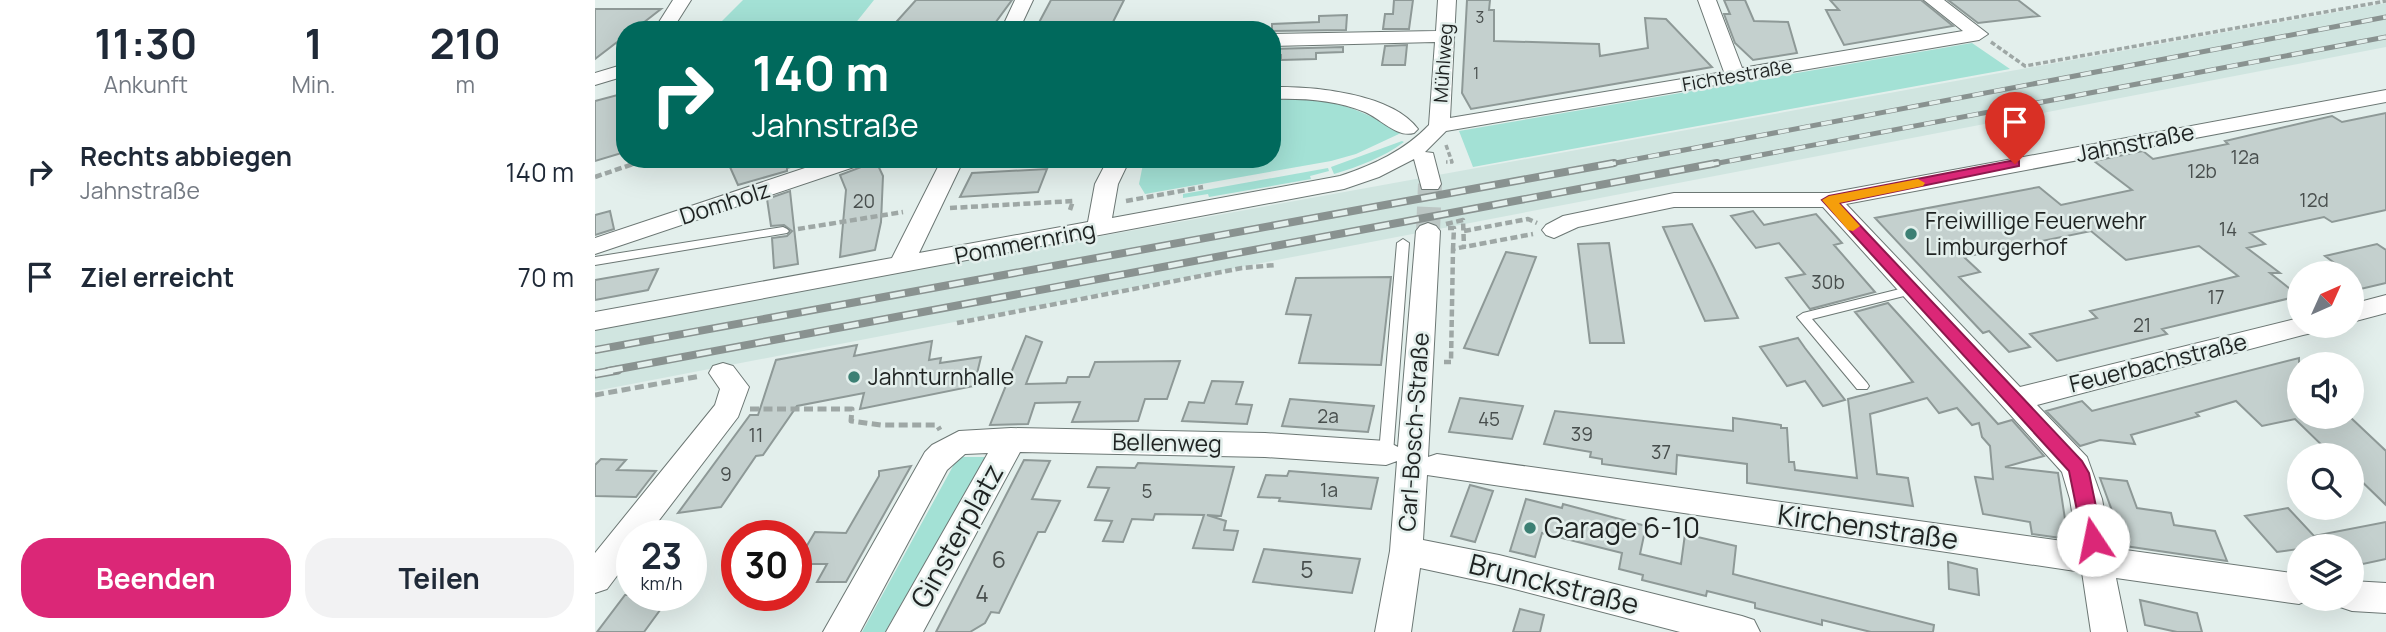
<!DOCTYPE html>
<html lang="de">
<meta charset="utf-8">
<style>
:root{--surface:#fff;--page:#f2f2f3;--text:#1f2937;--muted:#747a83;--accent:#db2777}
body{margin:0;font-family:Manrope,sans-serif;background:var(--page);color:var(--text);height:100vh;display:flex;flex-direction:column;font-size:26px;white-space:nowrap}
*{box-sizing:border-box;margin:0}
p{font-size:23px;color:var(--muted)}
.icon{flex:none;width:38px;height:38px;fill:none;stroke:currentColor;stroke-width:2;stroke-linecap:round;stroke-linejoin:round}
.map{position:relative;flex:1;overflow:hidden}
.sheet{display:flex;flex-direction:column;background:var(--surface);width:595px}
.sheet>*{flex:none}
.top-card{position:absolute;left:21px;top:21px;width:665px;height:147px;border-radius:28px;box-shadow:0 7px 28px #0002;background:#00695c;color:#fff;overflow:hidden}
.needle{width:46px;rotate:45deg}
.tools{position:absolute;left:1692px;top:261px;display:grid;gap:14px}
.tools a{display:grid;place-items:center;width:77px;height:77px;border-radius:50%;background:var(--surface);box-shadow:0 7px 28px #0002;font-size:35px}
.speed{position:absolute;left:21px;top:520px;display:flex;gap:14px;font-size:35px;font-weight:700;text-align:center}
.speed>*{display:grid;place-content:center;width:91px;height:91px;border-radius:50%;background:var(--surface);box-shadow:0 7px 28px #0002;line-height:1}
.speed small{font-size:18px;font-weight:400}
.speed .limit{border:10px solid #d22;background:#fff;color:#111}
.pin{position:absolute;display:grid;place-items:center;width:60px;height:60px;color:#fff;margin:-72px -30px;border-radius:50% 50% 50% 0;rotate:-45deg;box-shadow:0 0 7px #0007}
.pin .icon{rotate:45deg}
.me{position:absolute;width:77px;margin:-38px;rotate:349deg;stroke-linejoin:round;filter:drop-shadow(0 0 5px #0008)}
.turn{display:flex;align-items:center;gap:24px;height:147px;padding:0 21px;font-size:32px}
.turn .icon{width:91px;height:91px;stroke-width:2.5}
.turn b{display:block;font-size:49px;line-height:60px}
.eta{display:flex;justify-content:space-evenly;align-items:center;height:119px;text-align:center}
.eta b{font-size:42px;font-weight:700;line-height:49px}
.cta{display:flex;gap:14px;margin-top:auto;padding:14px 21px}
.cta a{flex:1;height:80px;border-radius:28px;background:var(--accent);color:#fff;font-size:28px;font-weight:700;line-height:80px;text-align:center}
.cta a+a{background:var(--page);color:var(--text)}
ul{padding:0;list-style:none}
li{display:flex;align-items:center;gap:21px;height:105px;padding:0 21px}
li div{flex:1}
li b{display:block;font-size:26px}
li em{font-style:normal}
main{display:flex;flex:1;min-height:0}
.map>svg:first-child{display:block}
.built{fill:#d0e5e0}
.green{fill:#a3e1d5}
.building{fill:#c4d0ce;stroke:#8e9997;stroke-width:2}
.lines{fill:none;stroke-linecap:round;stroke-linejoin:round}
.minor-tunnel{stroke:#bcc6c4;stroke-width:24;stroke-dasharray:24 12;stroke-linecap:butt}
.service-casing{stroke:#6c7774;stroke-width:2}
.minor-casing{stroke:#6c7774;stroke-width:2}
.path-far2{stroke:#9ea7a5;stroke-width:3.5;stroke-dasharray:5 2.5;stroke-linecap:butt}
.path-far1{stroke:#9ea7a5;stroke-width:4.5;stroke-dasharray:7 3.5;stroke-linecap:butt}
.path{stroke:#9ea7a5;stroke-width:5;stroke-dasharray:9 4.5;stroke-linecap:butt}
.service{fill:#fff;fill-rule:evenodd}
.minor{fill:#fff;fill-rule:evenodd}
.rail-far2-casing{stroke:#899290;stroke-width:5}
.rail-far1-casing{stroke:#899290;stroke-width:8}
.rail-casing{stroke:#899290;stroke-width:9}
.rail-far2{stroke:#e3efec;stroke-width:3.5;stroke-dasharray:11;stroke-linecap:butt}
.rail-far1{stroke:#e3efec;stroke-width:5;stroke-dasharray:15;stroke-linecap:butt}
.rail{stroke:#e3efec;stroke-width:6;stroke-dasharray:18;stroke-linecap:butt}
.route{fill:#db2777;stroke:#8e194d;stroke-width:2}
.slow{fill:#f59e0b}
.poi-dot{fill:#3c8074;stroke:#e3efec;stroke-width:2.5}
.labels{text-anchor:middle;stroke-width:5;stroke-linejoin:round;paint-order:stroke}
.far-number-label{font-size:16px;fill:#484e4d}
.far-street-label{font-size:19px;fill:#1f2322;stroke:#e3efec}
.number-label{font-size:19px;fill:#484e4d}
.street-label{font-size:23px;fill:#1f2322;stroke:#e3efec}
.poi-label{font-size:23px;fill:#1f2322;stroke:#e3efec;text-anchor:start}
.near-number-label{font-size:23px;fill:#484e4d}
.near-street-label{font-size:28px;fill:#1f2322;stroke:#e3efec}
.near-poi-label{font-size:28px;fill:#1f2322;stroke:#e3efec;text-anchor:start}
</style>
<main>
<section class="sheet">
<div class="eta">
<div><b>11:30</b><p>Ankunft</p></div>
<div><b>1</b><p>Min.</p></div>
<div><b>210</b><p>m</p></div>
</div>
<ul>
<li><svg class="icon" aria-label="right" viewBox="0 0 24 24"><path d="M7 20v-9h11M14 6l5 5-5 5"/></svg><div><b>Rechts abbiegen</b><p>Jahnstraße</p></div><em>140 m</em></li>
<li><svg class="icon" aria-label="arrive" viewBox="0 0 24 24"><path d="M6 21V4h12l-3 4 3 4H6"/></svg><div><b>Ziel erreicht</b></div><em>70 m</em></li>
</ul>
<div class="cta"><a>Beenden</a><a>Teilen</a></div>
</section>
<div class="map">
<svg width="1791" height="632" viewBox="0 0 1791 632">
<rect width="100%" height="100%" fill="#e3efec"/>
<path class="built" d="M 1791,3 L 1791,47 L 0,391 L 0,328 Z"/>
<path class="green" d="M 148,0 L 279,0 L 255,30 L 118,30 Z
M 1377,43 L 1415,69 L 878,167 L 864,131 Z
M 689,98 C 741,100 762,107 806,133 L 761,154 L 736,161 L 550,194 L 544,184 L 549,159 L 677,159 L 677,99 Z
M 807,141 L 809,142 C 787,158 765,166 739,174 L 736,167 Z
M 733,168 L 734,171 L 715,176 L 716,179 L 614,197 L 613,194 L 588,198 L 588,194 Z
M 363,457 L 391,457 L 290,632 L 267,632 Z"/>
<path class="building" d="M 321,0 L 417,0 L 395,30 L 294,30 Z
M 456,0 L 529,0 L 514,30 L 440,30 Z
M 799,0 L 818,0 L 814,29 L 788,29 L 790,14 L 798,14 Z
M 872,0 L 895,0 L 894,10 L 899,10 L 899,41 L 1004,44 L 1005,56 L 1053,48 L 1050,18 L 1071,19 L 1117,67 L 876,109 L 867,93 Z
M 1129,0 L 1150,0 L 1159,21 L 1193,22 L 1202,53 L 1158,60 L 1140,43 L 1129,14 L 1135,14 Z
M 1235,0 L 1326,0 L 1358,26 L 1249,45 L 1231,10 L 1244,10 Z
M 1353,0 L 1423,0 L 1444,16 L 1383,23 Z
M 0,9 L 66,9 L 39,30 L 30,30 L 30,36 L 0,59 Z
M 752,15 L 751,30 L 677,31 L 677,24 L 724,22 L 724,16 Z
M 812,45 L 810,65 L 787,65 L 790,46 Z
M 748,47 L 748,52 L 721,53 L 721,59 L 686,60 L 686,55 L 677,55 L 677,49 Z
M 30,93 L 30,152 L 0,161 L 0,101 Z
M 1791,113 L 1791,210 L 1737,222 L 1729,217 L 1655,233 L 1670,244 L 1652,248 L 1685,273 L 1675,273 L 1704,296 L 1567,329 L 1572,334 L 1462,361 L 1435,334 L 1502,318 L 1495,311 L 1643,276 L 1604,246 L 1531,260 L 1496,231 L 1369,257 L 1385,272 L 1364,277 L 1435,347 L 1414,352 L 1394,331 L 1388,333 L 1280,218 L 1444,187 L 1466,205 L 1537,190 L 1499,161 L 1548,151 L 1558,159 L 1633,144 L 1630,141 L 1737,116 L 1747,122 Z
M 159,159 L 208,159 L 209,163 L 192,168 L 192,171 L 143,185 L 135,167 Z
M 273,159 L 280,159 L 288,176 L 286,222 L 280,250 L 245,257 L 251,190 L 245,175 L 269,166 Z
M 452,169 L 443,192 L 365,197 L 377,173 Z
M 195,191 L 203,264 L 179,268 L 177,238 L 192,236 L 197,231 L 189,225 L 176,226 L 172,199 Z
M 15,211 L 19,229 L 0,235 L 0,215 Z
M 1158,211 L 1169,225 L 1221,214 L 1247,243 L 1239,245 L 1280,292 L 1215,309 L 1191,278 L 1210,274 L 1184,243 L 1161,248 L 1136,216 Z
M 1097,224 L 1119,268 L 1143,318 L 1110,321 L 1068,227 Z
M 1014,243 L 1029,343 L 995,343 L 983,244 Z
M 1782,244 L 1791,250 L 1791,283 L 1757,291 L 1757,273 L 1753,273 L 1730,256 Z
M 911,252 L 941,257 L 903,355 L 869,348 Z
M 63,269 L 53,290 L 0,300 L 0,280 Z
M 796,277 L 786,365 L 704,363 L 716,315 L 691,314 L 701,278 Z
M 1293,303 L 1403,424 L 1417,420 L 1449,456 L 1410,467 L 1463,473 L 1473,539 L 1437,534 L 1435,522 L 1388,514 L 1380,477 L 1398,479 L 1395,446 L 1387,437 L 1384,423 L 1377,425 L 1362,408 L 1344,413 L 1332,398 L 1275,414 L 1282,474 L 1313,478 L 1318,506 L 1152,483 L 1152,464 L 1082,455 L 1081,474 L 1007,464 L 1007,459 L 995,457 L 996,452 L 949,444 L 960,411 L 1138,431 L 1138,418 L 1186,425 L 1186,428 L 1192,428 L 1194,462 L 1199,462 L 1200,470 L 1262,478 L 1253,399 L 1318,382 L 1260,312 Z
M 431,336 L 447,342 L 431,384 L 471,383 L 473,377 L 494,377 L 500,362 L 585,361 L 572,399 L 550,399 L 543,421 L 477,422 L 485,402 L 440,403 L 433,424 L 395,425 Z
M 1203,338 L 1210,348 L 1250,400 L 1228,406 L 1210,381 L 1192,386 L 1165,347 Z
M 337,341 L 334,360 L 346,358 L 345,363 L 386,357 L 379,386 L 265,409 L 269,393 L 202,406 L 168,455 L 161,456 L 126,507 L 83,513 L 155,415 L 163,415 L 181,360 L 262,345 L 259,356 Z
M 1704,358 L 1704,416 L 1754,416 L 1791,451 L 1791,505 L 1757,472 L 1757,455 L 1737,455 L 1700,419 L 1667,426 L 1641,401 L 1601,413 L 1604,416 L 1536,435 L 1540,444 L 1505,440 L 1485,446 L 1451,411 L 1487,401 L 1497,411 Z
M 617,381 L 648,382 L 641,404 L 657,405 L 652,424 L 587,421 L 594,402 L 609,403 Z
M 865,398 L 928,406 L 917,439 L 854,432 Z
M 695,399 L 779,406 L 773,432 L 687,426 Z
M 6,459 L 31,460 L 22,470 L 61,471 L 41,497 L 0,496 L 0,465 Z
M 429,460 L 455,461 L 437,499 L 465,501 L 450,532 L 443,532 L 404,613 L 396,612 L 390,623 L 375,632 L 341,632 Z
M 543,463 L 639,467 L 626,516 L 612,515 L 631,521 L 629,530 L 643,531 L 638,550 L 598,548 L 609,515 L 560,514 L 558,520 L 537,519 L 528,542 L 508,541 L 517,521 L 500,520 L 514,488 L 493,487 L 502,467 L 540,468 Z
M 316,466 L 251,582 L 222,582 L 232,564 L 201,564 L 220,532 L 251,533 L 284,476 L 284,471 Z
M 694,471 L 783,478 L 776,509 L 684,501 L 685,498 L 663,497 L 671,475 L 692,476 Z
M 1505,478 L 1532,481 L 1542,508 L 1576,513 L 1579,525 L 1620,531 L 1632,561 L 1530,546 Z
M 875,485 L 898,491 L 880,542 L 856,536 Z
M 931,499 L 967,508 L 968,504 L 1051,526 L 1045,554 L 1086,564 L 1090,534 L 1141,546 L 1138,574 L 1339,625 L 1338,632 L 1276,632 L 1227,620 L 1227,625 L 1160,608 L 1160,603 L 1112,591 L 1111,596 L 1047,580 L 1048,575 L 1024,569 L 1027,553 L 947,533 L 940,557 L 915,551 Z
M 1693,508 L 1719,536 L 1791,522 L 1791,559 L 1768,564 L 1757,553 L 1757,546 L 1704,546 L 1704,549 L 1682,552 L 1650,516 Z
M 669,549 L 765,559 L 757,593 L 658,582 Z
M 1353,562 L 1382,569 L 1384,595 L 1354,589 Z
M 30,595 L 76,595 L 49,632 L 2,632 Z
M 1545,600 L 1602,613 L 1607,632 L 1582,632 L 1550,625 Z
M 925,609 L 949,615 L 945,632 L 918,632 Z"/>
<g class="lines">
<path class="minor-tunnel" d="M 833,231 L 835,184"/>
<defs>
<path id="service" d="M 188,227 L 192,229 L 194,231 L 192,233 L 0,265 L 0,257 Z
M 808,239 L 814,243 L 798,453 L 796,457 L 791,459 L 786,457 L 784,453 L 802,243 Z
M 1317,286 L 1323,290 L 1321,293 L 1217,319 L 1272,383 L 1274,386 L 1272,389 L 1262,389 L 1202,317 L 1208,313 Z"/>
<path id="minor" d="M 78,0 L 96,0 L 77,30 L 59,30 Z
M 420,0 L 438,0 L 424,30 L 406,30 Z
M 843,0 L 861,0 L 855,118 L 1129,72 L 1103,0 L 1121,0 L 1147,68 L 1368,31 L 1329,0 L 1349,0 L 1393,34 L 1384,40 L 851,131 L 830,152 L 838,153 L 846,184 L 843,189 L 827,189 L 819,159 L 784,177 L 749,189 L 0,330 L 0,312 L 297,258 L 347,159 L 369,159 L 324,253 L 493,222 L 500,184 L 513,159 L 535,159 L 523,184 L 517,218 L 745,176 C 778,165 809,151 834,125 L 840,42 L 677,46 L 677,34 L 841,31 Z
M 30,64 L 30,76 L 0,85 L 0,73 Z
M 677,87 C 717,86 797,93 823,129 L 819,133 C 802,138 786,119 770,112 C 740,100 709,98 677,99 Z
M 1791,90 L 1791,102 L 1251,204 L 1425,387 L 1704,318 L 1704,326 L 1721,326 L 1717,333 L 1708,335 L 1442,405 L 1492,457 L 1507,499 L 1516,548 L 1704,574 L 1704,598 L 1717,598 L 1704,604 L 1521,578 L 1532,632 L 1496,632 L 1487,572 L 832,475 L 828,540 L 904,555 L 1147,616 L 1159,620 L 1165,632 L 1085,632 L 904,585 L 825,568 L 816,632 L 780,632 L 795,551 L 802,461 L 791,465 L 670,457 L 425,452 L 328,632 L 291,632 L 393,453 L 370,454 L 352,470 L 265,632 L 228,632 L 330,452 L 337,445 L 364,431 L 416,428 L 670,433 L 791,441 L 803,447 L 821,231 L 825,226 L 833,223 L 841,226 L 845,231 L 833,457 L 842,454 L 1482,543 L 1475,499 L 1467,472 L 1228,207 L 1079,207 L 983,227 L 959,238 L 951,235 L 947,230 L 951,225 L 968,216 L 1079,193 L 1234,193 Z
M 237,159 L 271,159 L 268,164 L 0,254 L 0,238 Z
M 1791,295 L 1791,313 L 1757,322 L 1757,304 Z
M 128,363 L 138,366 L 154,387 L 143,417 L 52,536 L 37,536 L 37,556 L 12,589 L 0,593 L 0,553 L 120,405 L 125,389 L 114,373 L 118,366 Z
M 1757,581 L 1791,583 L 1791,613 L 1757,611 L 1745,607 L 1741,598 L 1757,598 Z"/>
</defs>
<use href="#service" class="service-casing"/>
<use href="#minor" class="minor-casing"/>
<path class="path-far2" d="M 1396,42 L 1430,66 L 1791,1
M 851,145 L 857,162 L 851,162
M 36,165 L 52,159"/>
<path class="path-far1" d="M 0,177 L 41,163
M 531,201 L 608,187
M 355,208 L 478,201 L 475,210
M 851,224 L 868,220 L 869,247
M 853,228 L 859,228 L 858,249
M 203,229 L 308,212
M 869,231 L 933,219 L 942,223
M 362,323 L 647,268 L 681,265
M 849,362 L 856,362 L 858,249 L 938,234"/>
<path class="path" d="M 0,395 L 106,376
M 155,409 L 257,409 L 256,421 L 286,425 L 342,425 L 345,430"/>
<use href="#service" class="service"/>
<use href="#minor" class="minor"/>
<defs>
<path id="rail-far2" d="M 1010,165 L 1791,17
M 1113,165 L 1791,37"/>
<path id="rail-far1" d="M 0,350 L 1019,163
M 13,371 L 1122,163"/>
<path id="rail" d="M 0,374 L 23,370"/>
</defs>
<use href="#rail-far2" class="rail-far2-casing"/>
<use href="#rail-far1" class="rail-far1-casing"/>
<use href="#rail" class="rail-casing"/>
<use href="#rail-far2" class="rail-far2"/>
<use href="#rail-far1" class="rail-far1"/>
<use href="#rail" class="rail"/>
</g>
<path class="route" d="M 1420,160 L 1424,161 L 1424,166 L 1244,203 L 1487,461 L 1494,473 L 1508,540 L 1505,546 L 1498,549 L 1491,546 L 1488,540 L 1474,471 L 1227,200 L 1234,196 Z"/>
<path class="slow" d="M 1323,179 L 1330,183 L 1328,186 L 1244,203 L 1265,226 L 1258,231 L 1253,230 L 1227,200 L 1234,196 Z"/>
<g class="poi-dot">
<circle cx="1316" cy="234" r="7"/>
<circle cx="259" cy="377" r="7"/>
<circle cx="935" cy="528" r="7"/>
</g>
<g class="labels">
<g class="far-number-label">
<text x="885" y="23">3</text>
<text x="881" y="79">1</text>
</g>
<g class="far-street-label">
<text transform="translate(848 63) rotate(-86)" y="7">Mühlweg</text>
<text transform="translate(1142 75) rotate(-10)" y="7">Fichtestraße</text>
</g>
<g class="number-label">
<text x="1650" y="164">12a</text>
<text x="1607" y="178">12b</text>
<text x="1719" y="207">12d</text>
<text x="269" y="208">20</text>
<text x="1633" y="236">14</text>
<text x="1233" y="289">30b</text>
<text x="1621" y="304">17</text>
<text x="1547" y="332">21</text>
<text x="733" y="423">2a</text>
<text x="894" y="426">45</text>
<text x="987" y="441">39</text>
<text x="161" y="442">11</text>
<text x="1066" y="459">37</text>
<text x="131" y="481">9</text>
<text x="734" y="497">1a</text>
<text x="552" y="498">5</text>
</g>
<g class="street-label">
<text transform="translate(1540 143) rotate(-11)" y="8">Jahnstraße</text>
<text transform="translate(130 203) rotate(-18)" y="8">Domholz</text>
<text transform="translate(430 243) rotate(-11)" y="8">Pommernring</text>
<text transform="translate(1563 363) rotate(-14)" y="8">Feuerbachstraße</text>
<text transform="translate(819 432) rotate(-86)" y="8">Carl-Bosch-Straße</text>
<text transform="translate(572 443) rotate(1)" y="8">Bellenweg</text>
</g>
<g class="poi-label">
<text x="1330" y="229">Freiwillige Feuerwehr<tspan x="1330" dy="26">Limburgerhof</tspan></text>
<text x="273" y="385">Jahnturnhalle</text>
</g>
<g class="near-number-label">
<text x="404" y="568">6</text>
<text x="712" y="578">5</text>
<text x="387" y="602">4</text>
</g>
<g class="near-street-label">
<text transform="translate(1273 527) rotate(8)" y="10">Kirchenstraße</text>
<text transform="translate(362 536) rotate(-61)" y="10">Ginsterplatz</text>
<text transform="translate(959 584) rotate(14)" y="10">Brunckstraße</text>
</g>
<g class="near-poi-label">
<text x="949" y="538">Garage 6-10</text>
</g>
</g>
</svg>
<div class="tools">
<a><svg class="needle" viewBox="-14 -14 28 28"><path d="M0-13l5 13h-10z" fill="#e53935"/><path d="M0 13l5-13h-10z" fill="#747a83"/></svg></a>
<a><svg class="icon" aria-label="sound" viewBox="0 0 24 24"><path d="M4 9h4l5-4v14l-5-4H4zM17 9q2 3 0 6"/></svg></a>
<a><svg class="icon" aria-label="search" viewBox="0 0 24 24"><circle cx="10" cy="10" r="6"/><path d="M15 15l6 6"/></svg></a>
<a><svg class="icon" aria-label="layers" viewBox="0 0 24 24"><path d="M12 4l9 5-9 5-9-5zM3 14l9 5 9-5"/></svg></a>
</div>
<div class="speed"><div>23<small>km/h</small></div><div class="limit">30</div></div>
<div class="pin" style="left:1420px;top:164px;background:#d93025"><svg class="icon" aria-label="arrive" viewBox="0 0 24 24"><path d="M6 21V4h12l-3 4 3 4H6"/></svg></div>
<svg class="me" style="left:1498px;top:540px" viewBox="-20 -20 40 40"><circle r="19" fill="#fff"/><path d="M0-13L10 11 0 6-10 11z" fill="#db2777"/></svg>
<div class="top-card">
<div class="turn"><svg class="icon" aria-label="right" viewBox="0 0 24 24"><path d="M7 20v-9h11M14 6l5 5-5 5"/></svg><div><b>140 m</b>Jahnstraße</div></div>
</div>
</div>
</main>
